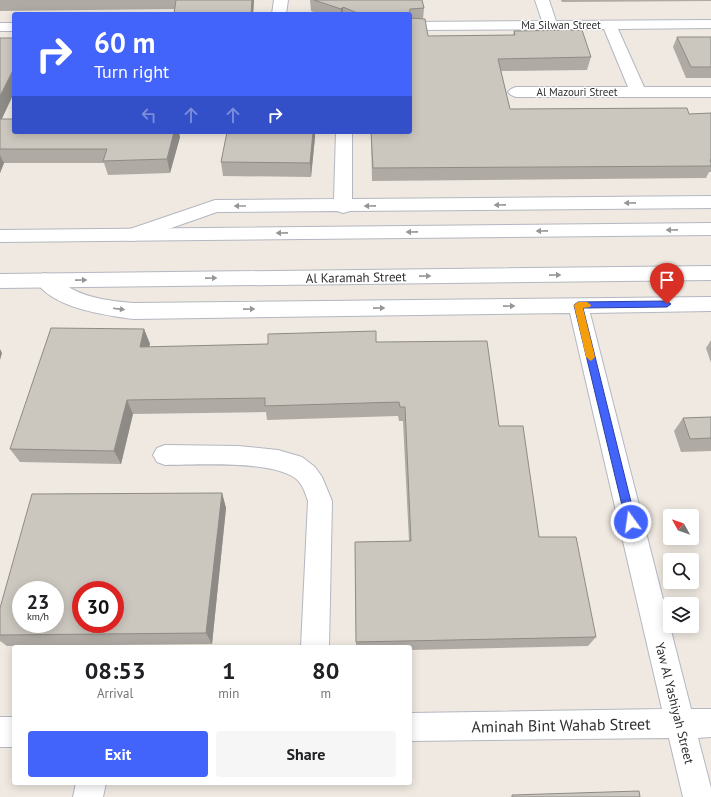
<!DOCTYPE html>
<style>
:root{--surface:#fff;--page:#f6f6f6;--text:#202124;--muted:#757577;--accent:#4264fb}
body{margin:0;font-family:"PT Sans",sans-serif;background:var(--page);color:var(--text);height:100vh;display:flex;flex-direction:column;font-size:15px;white-space:nowrap}
*{box-sizing:border-box;margin:0}
p{font-size:13px;color:var(--muted)}
.icon{flex:none;width:22px;height:22px;fill:none;stroke:currentColor;stroke-width:2;stroke-linecap:round;stroke-linejoin:round}
.map{position:relative;flex:1;overflow:hidden}
.details{position:absolute;left:12px;top:645px;width:400px;height:140px;display:flex;flex-direction:column;background:var(--surface);border-radius:4px;box-shadow:0 2px 10px #0003}
.details>*{flex:none}
.hud{position:absolute;left:12px;top:12px;width:400px;height:122px;border-radius:4px;box-shadow:0 2px 10px #0003;background:#4264fb;color:#fff;overflow:hidden}
.needle{width:26px;rotate:310deg}
.fabs{position:absolute;left:663px;top:509px;display:grid;gap:8px}
.fabs a{display:grid;place-items:center;width:36px;height:36px;border-radius:4px;background:var(--surface);box-shadow:0 2px 10px #0003;font-size:20px}
.speed{position:absolute;left:12px;top:581px;display:flex;gap:8px;font-size:20px;font-weight:700;text-align:center}
.speed>*{display:grid;place-content:center;width:52px;height:52px;border-radius:50%;background:var(--surface);box-shadow:0 2px 10px #0003;line-height:1}
.speed small{font-size:10px;font-weight:400}
.speed .limit{border:6px solid #d22;background:#fff;color:#111}
.pin{position:absolute;display:grid;place-items:center;width:34px;height:34px;color:#fff;margin:-41px -17px;border-radius:50% 50% 50% 0;rotate:-45deg;box-shadow:0 0 4px #0007}
.pin .icon{rotate:45deg}
.me{position:absolute;width:44px;margin:-22px;rotate:346deg;stroke-linejoin:round;filter:drop-shadow(0 0 3px #0008)}
.turn{display:flex;align-items:center;gap:14px;height:84px;padding:0 16px;font-size:18px}
.turn .icon{width:52px;height:52px;stroke-width:2.5}
.turn b{display:block;font-size:28px;line-height:34px}
.lanes{display:flex;align-items:center;height:38px;padding:0 16px;background:#0003;justify-content:center;gap:20px;direction:ltr}
.lanes .off{opacity:.35}
.eta{display:flex;justify-content:space-evenly;align-items:center;height:68px;text-align:center}
.eta b{font-size:24px;font-weight:600;line-height:28px}
.action{display:flex;gap:8px;margin-top:auto;padding:8px 16px}
.action a{flex:1;height:46px;border-radius:4px;background:var(--accent);color:#fff;font-size:16px;font-weight:600;line-height:46px;text-align:center}
.action a+a{background:var(--page);color:var(--text)}
.map>svg:first-child{display:block}
.lines{fill:none;stroke-linecap:round;stroke-linejoin:round}
.street-casing{stroke:#b4b7c1;stroke-width:2}
.secondary-casing{stroke:#b4b7c1;stroke-width:2}
.street{fill:#fff;fill-rule:evenodd}
.secondary{fill:#fff;fill-rule:evenodd}
.wall{fill:#afaba4}
.shaded-wall{fill:#8e8b86}
.building{fill:#cbc7bf;stroke:#8e8b86;fill-rule:evenodd}
.oneway{fill:#969696}
.route{fill:#4264fb;stroke:#2b41a3}
.slow{fill:#f59e0b}
.labels{text-anchor:middle;stroke-width:3;stroke-linejoin:round;paint-order:stroke}
.far-street-label{font-size:11px;fill:#2e2e2e;stroke:#fff}
.street-label{font-size:13px;fill:#2e2e2e;stroke:#fff}
.near-street-label{font-size:16px;fill:#2e2e2e;stroke:#fff}
</style>
<div class="map">
<svg width="711" height="797" viewBox="0 0 711 797">
<rect width="100%" height="100%" fill="#efe9e1"/>
<g class="lines">
<defs>
<path id="street" d="M 274,0 L 288,0 L 286,14 L 272,14 Z
M 535,0 L 549,0 L 556,21 L 711,20 L 711,28 L 618,29 L 644,87 L 711,87 L 711,97 L 516,97 L 511,95 L 508,92 L 511,89 L 516,87 L 628,87 L 604,29 L 410,30 L 410,22 L 542,21 Z
M 0,23 L 14,23 L 14,31 L 0,31 Z
M 336,132 L 352,132 L 352,199 L 711,196 L 711,208 L 350,211 L 343,213 L 337,211 L 217,212 L 134,241 L 127,240 L 125,235 L 127,230 L 215,200 L 334,199 Z
M 45,273 C 55,276 63,284 72,289 C 91,299 112,301 133,303 L 711,297 L 711,311 L 590,313 L 691,709 L 711,709 L 711,737 L 698,738 L 711,788 L 711,797 L 683,797 L 669,738 L 410,741 L 410,713 L 662,709 L 570,313 L 133,319 C 104,315 51,308 35,280 L 38,275 Z
M 165,445 L 238,446 L 278,450 L 302,457 L 315,467 L 322,477 L 332,501 L 329,647 L 301,647 L 308,501 C 305,492 302,483 295,478 C 270,460 196,465 165,465 L 157,462 L 153,455 L 157,448 Z
M 0,717 L 14,717 L 14,747 L 0,747 Z
M 76,783 L 106,783 L 103,797 L 73,797 Z"/>
<path id="secondary" d="M 711,223 L 711,235 L 0,242 L 0,230 Z
M 711,266 L 711,280 L 0,288 L 0,274 Z"/>
</defs>
<use href="#street" class="street-casing"/>
<use href="#secondary" class="secondary-casing"/>
<use href="#street" class="street"/>
<use href="#secondary" class="secondary"/>
</g>
<path class="wall" d="M 0,0 L 254,0 L 253,14 L 174,14 L 175,9 L 0,11 Z
M 310,0 L 422,0 L 424,8 L 423,19 L 428,36 L 513,35 L 514,31 L 591,57 L 587,70 L 501,71 L 510,109 L 689,114 L 711,113 L 711,172 L 709,172 L 706,178 L 372,181 L 371,132 L 410,132 L 410,14 L 320,14 L 311,11 Z
M 561,0 L 711,0 L 711,1 L 562,2 Z
M 677,37 L 711,37 L 711,78 L 686,78 L 673,47 Z
M 0,38 L 2,119 L 180,137 L 170,173 L 108,175 L 104,163 L 4,163 L 0,173 Z
M 315,137 L 311,177 L 223,176 L 221,162 Z
M 144,329 L 150,344 L 149,347 L 376,342 L 499,426 L 539,537 L 596,637 L 588,646 L 410,650 L 410,647 L 356,647 L 355,542 L 409,541 L 403,421 L 399,421 L 398,416 L 267,420 L 266,412 L 133,414 L 121,464 L 20,462 L 10,449 Z
M 711,340 L 711,363 L 706,348 Z
M 711,417 L 711,451 L 681,452 L 674,431 L 683,418 Z
M 222,493 L 226,508 L 212,644 L 7,646 L 0,641 L 0,608 Z"/>
<path class="shaded-wall" d="M 252,0 L 254,0 L 253,14 L 251,14 Z
M 343,7 L 343,14 L 341,14 L 341,9 Z
M 14,68 L 14,93 L 0,123 L 0,96 Z
M 174,132 L 179,132 L 180,137 L 170,173 L 167,159 Z
M 313,132 L 315,132 L 315,137 L 311,177 L 310,163 Z
M 0,155 L 4,163 L 0,173 Z
M 144,329 L 150,344 L 145,361 L 140,347 Z
M 0,349 L 2,353 L 0,360 Z
M 127,400 L 133,414 L 121,464 L 114,451 Z
M 222,493 L 226,508 L 212,644 L 206,633 Z"/>
<path class="building" d="M 176,0 L 252,0 L 251,14 L 174,14 Z
M 314,0 L 422,0 L 424,8 L 410,9 L 409,14 L 360,14 L 343,7 L 341,9 Z
M 410,18 L 425,19 L 428,36 L 515,35 L 514,31 L 582,30 L 591,57 L 498,59 L 510,109 L 687,108 L 689,114 L 711,113 L 711,160 L 710,160 L 711,163 L 711,166 L 373,168 L 371,132 L 410,132 Z
M 677,37 L 711,37 L 711,67 L 691,67 Z
M 0,38 L 14,38 L 14,68 L 0,96 Z
M 0,119 L 14,119 L 14,132 L 174,132 L 167,159 L 103,161 L 107,149 L 0,149 Z
M 227,132 L 313,132 L 310,163 L 221,162 Z
M 51,328 L 144,329 L 140,347 L 268,344 L 268,334 L 376,331 L 376,342 L 487,341 L 499,426 L 523,426 L 539,537 L 576,537 L 596,637 L 356,642 L 355,542 L 411,541 L 405,407 L 400,407 L 399,402 L 265,406 L 265,398 L 127,400 L 114,451 L 10,449 Z
M 711,417 L 711,438 L 690,439 L 683,418 Z
M 222,493 L 206,633 L 0,635 L 0,608 L 32,494 ZM 21,590 L 55,590 L 55,624 L 21,624 ZM 81,590 L 115,590 L 115,624 L 81,624 Z
M 639,791 L 640,797 L 512,797 L 512,795 Z"/>
<defs><path id="oneway-solid" d="M-6-.8H1V-3.2L6.5 0L1 3.2V.8H-6Z"/></defs>
<g class="oneway">
<use href="#oneway-solid" transform="translate(630 203) rotate(179)"/>
<use href="#oneway-solid" transform="translate(500 205) rotate(179)"/>
<use href="#oneway-solid" transform="translate(240 206) rotate(-180)"/>
<use href="#oneway-solid" transform="translate(370 206) rotate(179)"/>
<use href="#oneway-solid" transform="translate(672 230) rotate(179)"/>
<use href="#oneway-solid" transform="translate(542 231) rotate(179)"/>
<use href="#oneway-solid" transform="translate(412 232) rotate(179)"/>
<use href="#oneway-solid" transform="translate(282 233) rotate(179)"/>
<use href="#oneway-solid" transform="translate(555 275) rotate(-1)"/>
<use href="#oneway-solid" transform="translate(425 276) rotate(-1)"/>
<use href="#oneway-solid" transform="translate(211 278) rotate(-1)"/>
<use href="#oneway-solid" transform="translate(81 280) rotate(-1)"/>
<use href="#oneway-solid" transform="translate(509 306) rotate(-1)"/>
<use href="#oneway-solid" transform="translate(379 308) rotate(-1)"/>
<use href="#oneway-solid" transform="translate(119 309) rotate(7)"/>
<use href="#oneway-solid" transform="translate(249 309) rotate(-1)"/>
</g>
<path class="route" d="M 667,301 L 671,304 L 667,307 L 583,308 L 636,522 L 635,526 L 631,527 L 627,526 L 626,522 L 574,305 L 578,302 Z"/>
<path class="slow" d="M 578,302 L 587,302 L 591,305 L 590,307 L 583,308 L 595,357 L 591,361 L 586,357 L 574,305 Z"/>
<g class="labels">
<g class="far-street-label">
<text x="561" y="29">Ma Silwan Street</text>
<text x="577" y="96">Al Mazouri Street</text>
</g>
<g class="street-label">
<text transform="translate(356 277) rotate(-1)" y="5">Al Karamah Street</text>
<text transform="translate(675 703) rotate(76)" y="5">Yaw Al Yashiyah Street</text>
</g>
<g class="near-street-label">
<text transform="translate(561 725) rotate(-1)" y="6">Aminah Bint Wahab Street</text>
</g>
</g>
</svg>
<div class="fabs">
<a><svg class="needle" viewBox="-14 -14 28 28"><path d="M0-13l5 13h-10z" fill="#e53935"/><path d="M0 13l5-13h-10z" fill="#757577"/></svg></a>
<a><svg class="icon" aria-label="search" viewBox="0 0 24 24"><circle cx="10" cy="10" r="6"/><path d="M15 15l6 6"/></svg></a>
<a><svg class="icon" aria-label="layers" viewBox="0 0 24 24"><path d="M12 4l9 5-9 5-9-5zM3 14l9 5 9-5"/></svg></a>
</div>
<div class="speed"><div>23<small>km/h</small></div><div class="limit">30</div></div>
<div class="pin" style="left:667px;top:304px;background:#d93025"><svg class="icon" aria-label="arrive" viewBox="0 0 24 24"><path d="M6 21V4h12l-3 4 3 4H6"/></svg></div>
<svg class="me" style="left:631px;top:522px" viewBox="-20 -20 40 40"><circle r="17" fill="#4264fb" stroke="#fff" stroke-width="3"/><path d="M0-11L8 9 0 5-8 9z" fill="#fff"/></svg>
<div class="hud">
<div class="turn"><svg class="icon" aria-label="right" viewBox="0 0 24 24"><path d="M7 20v-9h11M14 6l5 5-5 5"/></svg><div><b>60 m</b>Turn right</div></div>
<div class="lanes"><svg class="icon off" aria-label="left" viewBox="0 0 24 24"><path d="M17 20v-9H6M10 6l-5 5 5 5"/></svg><svg class="icon off" aria-label="ahead" viewBox="0 0 24 24"><path d="M12 20V5M6 11l6-6 6 6"/></svg><svg class="icon off" aria-label="ahead" viewBox="0 0 24 24"><path d="M12 20V5M6 11l6-6 6 6"/></svg><svg class="icon" aria-label="right" viewBox="0 0 24 24"><path d="M7 20v-9h11M14 6l5 5-5 5"/></svg></div>
</div>
<section class="details">
<div class="eta">
<div><b>08:53</b><p>Arrival</p></div>
<div><b>1</b><p>min</p></div>
<div><b>80</b><p>m</p></div>
</div>
<div class="action"><a>Exit</a><a>Share</a></div>
</section>
</div>
